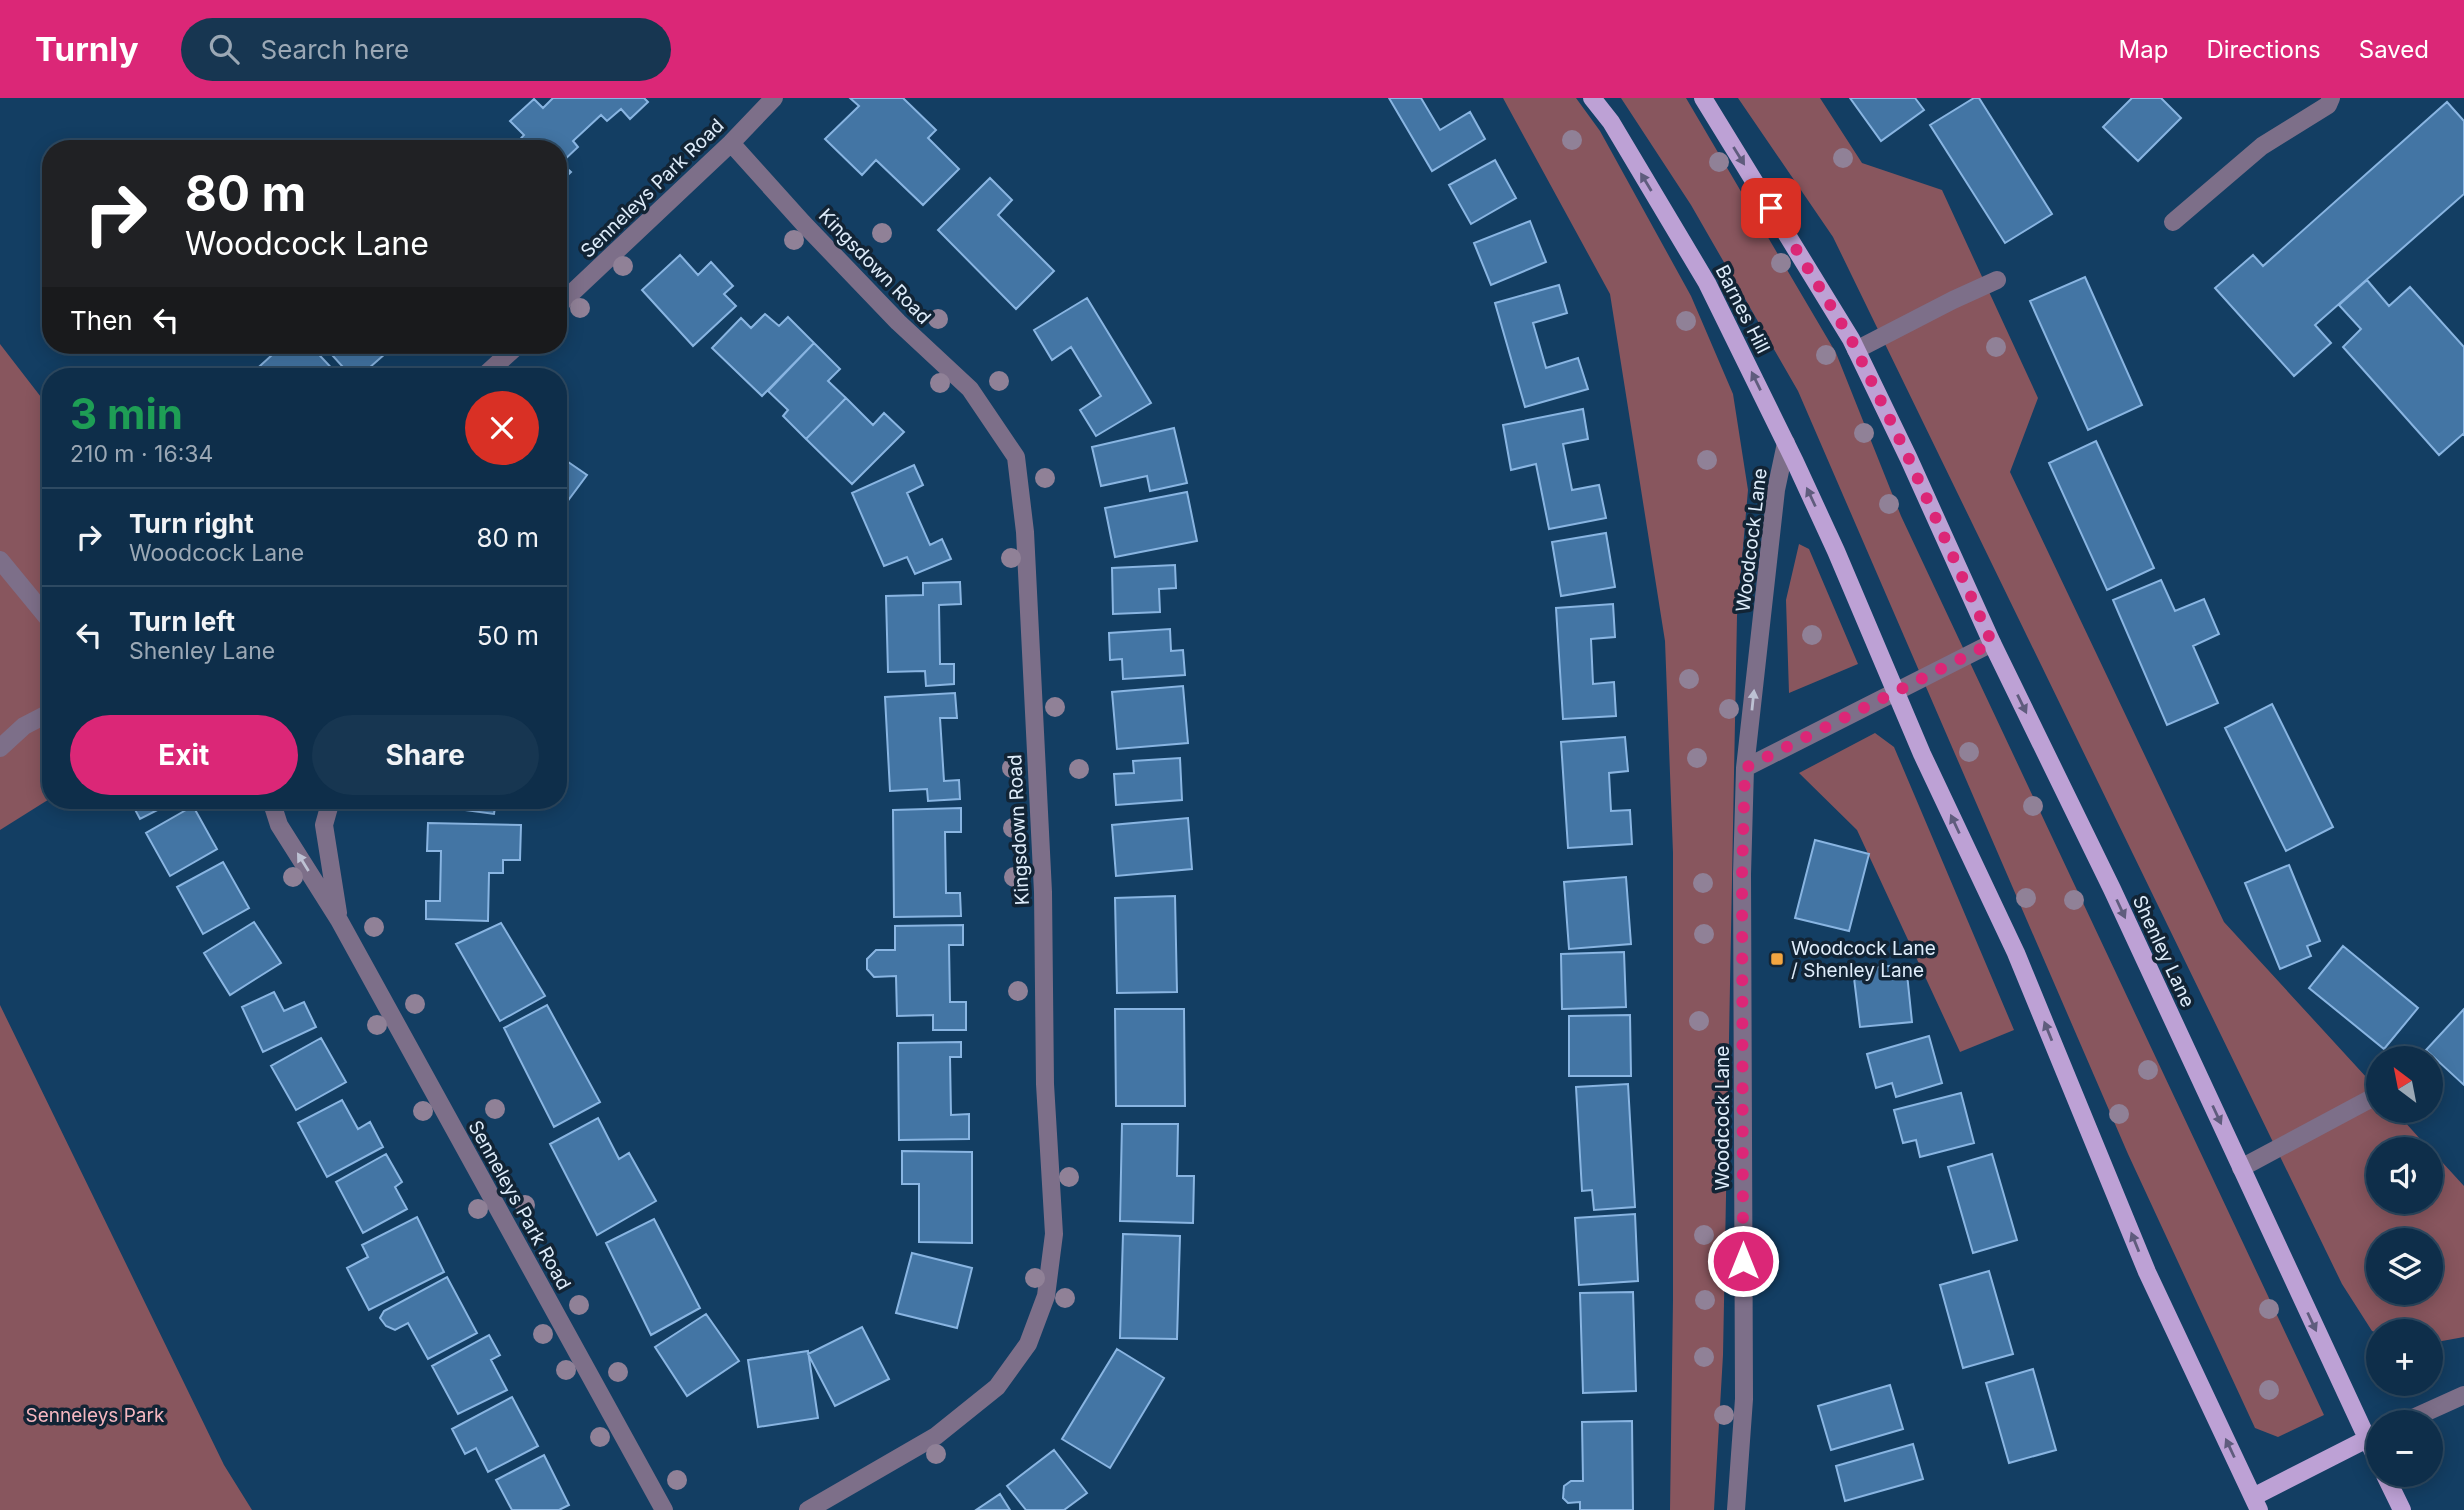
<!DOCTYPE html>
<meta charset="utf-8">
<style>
:root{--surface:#0e2e4a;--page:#173651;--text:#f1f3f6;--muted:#9ba8b5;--line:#2e4a62;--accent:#db2777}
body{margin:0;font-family:Inter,sans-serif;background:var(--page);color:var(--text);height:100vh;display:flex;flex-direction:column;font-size:26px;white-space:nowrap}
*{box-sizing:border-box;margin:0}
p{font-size:23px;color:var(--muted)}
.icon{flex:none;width:38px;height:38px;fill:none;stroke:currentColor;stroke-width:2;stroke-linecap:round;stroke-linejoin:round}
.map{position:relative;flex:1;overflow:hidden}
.sheet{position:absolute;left:42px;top:270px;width:525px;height:441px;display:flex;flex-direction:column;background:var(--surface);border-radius:28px;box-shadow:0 4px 18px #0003,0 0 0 2px var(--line)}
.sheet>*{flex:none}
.guide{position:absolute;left:42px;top:42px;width:525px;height:214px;border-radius:28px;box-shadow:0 4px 18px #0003,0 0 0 2px var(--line);background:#202124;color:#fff;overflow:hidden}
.needle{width:46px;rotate:328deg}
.tools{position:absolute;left:2366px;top:948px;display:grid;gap:14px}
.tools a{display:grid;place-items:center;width:77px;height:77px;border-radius:50%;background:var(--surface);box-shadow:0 4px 18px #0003,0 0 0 2px var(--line);font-size:35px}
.pin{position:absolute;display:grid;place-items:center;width:60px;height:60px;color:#fff;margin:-30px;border-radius:14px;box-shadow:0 4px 10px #0006}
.me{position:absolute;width:77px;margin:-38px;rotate:0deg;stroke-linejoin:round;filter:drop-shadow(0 0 5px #0008)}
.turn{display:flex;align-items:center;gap:24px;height:147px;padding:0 28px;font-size:32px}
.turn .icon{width:91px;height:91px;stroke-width:2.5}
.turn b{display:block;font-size:49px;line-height:60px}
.then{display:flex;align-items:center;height:66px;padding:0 28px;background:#0003;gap:14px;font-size:26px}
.round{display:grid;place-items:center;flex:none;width:74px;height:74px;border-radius:37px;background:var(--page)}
.summary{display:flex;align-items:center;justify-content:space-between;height:119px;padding:0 28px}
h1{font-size:42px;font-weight:700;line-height:52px;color:#1e9e55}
.cta{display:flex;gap:14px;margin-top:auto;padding:14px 28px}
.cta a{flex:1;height:80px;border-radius:42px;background:var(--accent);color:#fff;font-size:28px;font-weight:700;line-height:80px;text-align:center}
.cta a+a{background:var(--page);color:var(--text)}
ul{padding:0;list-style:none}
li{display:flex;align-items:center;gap:21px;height:98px;padding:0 28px;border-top:2px solid var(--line)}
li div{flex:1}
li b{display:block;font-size:26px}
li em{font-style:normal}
header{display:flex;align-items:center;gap:42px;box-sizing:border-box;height:98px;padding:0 35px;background:var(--accent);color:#fff}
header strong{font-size:33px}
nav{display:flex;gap:38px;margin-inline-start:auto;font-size:24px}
.search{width:490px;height:63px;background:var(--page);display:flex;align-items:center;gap:18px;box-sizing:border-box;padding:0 24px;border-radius:38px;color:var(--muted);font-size:26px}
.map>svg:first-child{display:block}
.green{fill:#88565e;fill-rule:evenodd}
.building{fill:#4375a4;stroke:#89b5e2;stroke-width:2}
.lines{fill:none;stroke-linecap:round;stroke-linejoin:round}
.minor{stroke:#7d6f89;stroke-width:18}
.major{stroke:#bda1d5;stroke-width:18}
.tree{fill:#908197}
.oneway{fill:#5f5c7d}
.oneway2{fill:#bdc1d3}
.route{stroke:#db2777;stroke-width:12;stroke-dasharray:0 21.6}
.poi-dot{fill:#f2a541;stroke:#122435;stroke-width:2.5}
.labels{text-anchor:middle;stroke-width:7;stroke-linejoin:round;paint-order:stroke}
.street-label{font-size:19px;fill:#dfedfb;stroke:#122435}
.poi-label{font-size:19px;fill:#dfedfb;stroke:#122435;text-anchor:start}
.park-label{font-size:19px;fill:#f6b8c1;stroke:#122435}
</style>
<header>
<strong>Turnly</strong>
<div class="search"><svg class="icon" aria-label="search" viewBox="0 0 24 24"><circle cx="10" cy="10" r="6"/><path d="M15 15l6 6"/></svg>Search here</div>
<nav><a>Map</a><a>Directions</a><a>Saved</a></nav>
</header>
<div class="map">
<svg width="2464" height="1412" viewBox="0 0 2464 1412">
<rect width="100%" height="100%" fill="#133e63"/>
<path class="green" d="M 1503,0 L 1576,0 L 1600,33 L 1691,198 L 1733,296 L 1748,392 L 1737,518 L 1723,1257 L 1714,1412 L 1670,1412 L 1673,1202 L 1673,755 L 1665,543 L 1610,196 Z
M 1621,0 L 1686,0 L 1836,255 L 1901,418 L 2324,1317 L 2278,1339 L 2255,1330 L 2128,1056 L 1798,293 L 1691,107 Z
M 1738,0 L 1820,0 L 1862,65 L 1942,92 L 2038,300 L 2010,374 L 2224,824 L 2378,992 L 2378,1013 L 2395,1013 L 2430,1052 L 2378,1052 L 2378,1104 L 2431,1104 L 2431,1052 L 2464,1088 L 2464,1239 L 2431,1245 L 2431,1234 L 2378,1235 L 2372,1233 L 2342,1186 L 1833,139 ZM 2378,1143 L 2431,1143 L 2431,1195 L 2378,1195 Z
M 0,246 L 51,312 L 51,700 L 0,732 Z
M 1799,446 L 1809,451 L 1858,566 L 1789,595 L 1786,502 Z
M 1875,635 L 1894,649 L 2014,932 L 1960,954 L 1857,732 L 1799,675 Z
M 0,907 L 224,1367 L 252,1412 L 0,1412 Z"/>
<path class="building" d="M 553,0 L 644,0 L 648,4 L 630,21 L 621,11 L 607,23 L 601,17 L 573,43 L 578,49 L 561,65 L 571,74 L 558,86 L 558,51 L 519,51 L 515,47 L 524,37 L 510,23 L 534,1 L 543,10 Z
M 850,0 L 903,0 L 936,32 L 928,40 L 959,71 L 923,107 L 876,62 L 862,77 L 825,41 L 859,8 Z
M 1389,0 L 1421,0 L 1440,32 L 1470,14 L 1485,41 L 1432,73 Z
M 1850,0 L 1915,0 L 1924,12 L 1881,43 Z
M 1974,0 L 1979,0 L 2052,116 L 2005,145 L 1930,27 Z
M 2132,0 L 2161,0 L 2181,20 L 2138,63 L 2103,29 Z
M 2447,4 L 2464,23 L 2464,96 L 2315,227 L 2331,245 L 2294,278 L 2215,190 L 2253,157 L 2263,168 Z
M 1495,62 L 1516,100 L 1471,126 L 1449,87 Z
M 990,80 L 1012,102 L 998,117 L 1054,173 L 1016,211 L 938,132 Z
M 1530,123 L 1546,164 L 1491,187 L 1474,145 Z
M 680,157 L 698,177 L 711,164 L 733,188 L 724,196 L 736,208 L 693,248 L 642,192 Z
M 2085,179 L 2142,307 L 2088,332 L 2030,203 Z
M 2367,182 L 2389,208 L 2410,189 L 2464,249 L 2464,337 L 2463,336 L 2439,357 L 2343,249 L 2361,231 L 2339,207 Z
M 1559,187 L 1567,215 L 1533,225 L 1546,270 L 1578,260 L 1588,291 L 1525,309 L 1495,205 Z
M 1087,200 L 1151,305 L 1096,338 L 1080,312 L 1101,298 L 1071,249 L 1052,262 L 1034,232 Z
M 765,216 L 779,228 L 788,219 L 814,245 L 762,298 L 712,250 L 741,220 L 751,230 Z
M 814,245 L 840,271 L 828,283 L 846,300 L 806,341 L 783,318 L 788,312 L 768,293 Z
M 283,247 L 310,247 L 339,278 L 249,278 Z
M 323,247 L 393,247 L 394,248 L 360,278 L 351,278 Z
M 846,300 L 873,327 L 884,315 L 904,334 L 852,386 L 806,341 Z
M 1583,311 L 1588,341 L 1563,346 L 1572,392 L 1599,387 L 1606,420 L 1549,431 L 1536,366 L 1511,372 L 1503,327 Z
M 1174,330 L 1187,385 L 1150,393 L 1147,378 L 1101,388 L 1092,349 Z
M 2096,343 L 2154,470 L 2107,492 L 2049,365 Z
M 558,357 L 587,377 L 561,412 L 558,410 Z
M 914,367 L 923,387 L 907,395 L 930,447 L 942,441 L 951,461 L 915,476 L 907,459 L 884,468 L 852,395 Z
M 1187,394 L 1197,443 L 1115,459 L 1105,410 Z
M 1606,435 L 1615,489 L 1561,498 L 1552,444 Z
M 1175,467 L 1176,490 L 1159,491 L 1160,514 L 1113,516 L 1112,470 Z
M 2161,482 L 2175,513 L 2204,501 L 2219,536 L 2193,548 L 2218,605 L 2167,627 L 2113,502 Z
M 960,484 L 961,506 L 939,507 L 940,566 L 954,566 L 954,586 L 926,588 L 925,573 L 888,574 L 886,498 L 923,497 L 923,485 Z
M 1613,506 L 1615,539 L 1591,541 L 1593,586 L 1614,584 L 1616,618 L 1563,621 L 1556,510 Z
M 1170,531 L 1171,553 L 1183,552 L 1185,577 L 1123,581 L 1122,561 L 1110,562 L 1109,535 Z
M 1183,588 L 1188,645 L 1117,651 L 1112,594 Z
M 955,595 L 957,620 L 940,620 L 944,683 L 959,682 L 960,701 L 928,703 L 927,691 L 890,693 L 885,599 Z
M 2272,606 L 2333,729 L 2286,753 L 2225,630 Z
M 1625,639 L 1628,673 L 1609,675 L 1611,713 L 1630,712 L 1632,746 L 1568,750 L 1561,644 Z
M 1180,660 L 1182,702 L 1116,707 L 1114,676 L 1134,675 L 1133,663 Z
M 130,702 L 177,702 L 140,721 Z
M 428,702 L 496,702 L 494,716 L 427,707 Z
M 193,708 L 217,751 L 170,778 L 146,735 Z
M 961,710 L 961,734 L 945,734 L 946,795 L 960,795 L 961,818 L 894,819 L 893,712 Z
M 1188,720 L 1192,771 L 1116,778 L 1112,727 Z
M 428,725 L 521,727 L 520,762 L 503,762 L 503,775 L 489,775 L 488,823 L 426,821 L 426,803 L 440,803 L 441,753 L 427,753 Z
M 1815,742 L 1869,756 L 1849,833 L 1795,820 Z
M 223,764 L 249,810 L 203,836 L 177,789 Z
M 2289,767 L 2320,843 L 2307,848 L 2311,858 L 2280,871 L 2245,785 Z
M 1626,779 L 1631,846 L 1569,851 L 1564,784 Z
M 1175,798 L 1177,894 L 1117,895 L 1115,800 Z
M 254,824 L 281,865 L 230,897 L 204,855 Z
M 501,825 L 545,898 L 500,923 L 456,846 Z
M 963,827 L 963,847 L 949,847 L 950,904 L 966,904 L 966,932 L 933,932 L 933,917 L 897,918 L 896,878 L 874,879 L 867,871 L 867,861 L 876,852 L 895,852 L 895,828 Z
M 2343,848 L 2418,910 L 2384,951 L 2309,890 Z
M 1624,854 L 1626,909 L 1562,911 L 1561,856 Z
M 1906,866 L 1912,924 L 1860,929 L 1853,872 Z
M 274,894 L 284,913 L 304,904 L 316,929 L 263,954 L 242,909 Z
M 547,907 L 600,1004 L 554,1029 L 504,930 Z
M 1115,911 L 1184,911 L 1185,1008 L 1116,1008 Z
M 2464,911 L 2464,987 L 2426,952 Z
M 1630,917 L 1631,978 L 1569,978 L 1569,918 Z
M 1929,938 L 1942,985 L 1896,999 L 1892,985 L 1876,990 L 1867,956 Z
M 321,940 L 346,984 L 296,1012 L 271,968 Z
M 961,944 L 961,959 L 950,959 L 951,1017 L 969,1016 L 969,1041 L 899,1042 L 898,945 Z
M 1628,986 L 1635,1109 L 1594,1112 L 1592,1092 L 1582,1093 L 1576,989 Z
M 1961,995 L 1974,1045 L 1920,1059 L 1916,1042 L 1903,1045 L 1894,1012 Z
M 342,1002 L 358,1031 L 370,1024 L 383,1049 L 327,1079 L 298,1025 Z
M 598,1020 L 619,1061 L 629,1055 L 656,1103 L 597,1137 L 550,1046 Z
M 1122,1026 L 1178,1026 L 1177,1078 L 1194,1078 L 1193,1125 L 1120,1123 Z
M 902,1053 L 972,1054 L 972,1145 L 919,1144 L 919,1086 L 902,1086 Z
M 386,1056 L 402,1084 L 395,1089 L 407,1111 L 363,1135 L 336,1084 Z
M 1992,1056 L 2017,1142 L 1973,1155 L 1948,1069 Z
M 1635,1116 L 1638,1183 L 1579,1187 L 1575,1120 Z
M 417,1119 L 444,1174 L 369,1212 L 347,1170 L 368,1159 L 362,1147 Z
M 654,1121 L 700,1210 L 651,1237 L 606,1145 Z
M 1123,1136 L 1180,1138 L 1177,1241 L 1120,1240 Z
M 912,1155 L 972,1170 L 957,1230 L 896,1215 Z
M 1989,1173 L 2013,1256 L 1963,1270 L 1940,1187 Z
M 447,1179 L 477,1235 L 428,1261 L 408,1225 L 395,1232 L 386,1228 L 380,1220 L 384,1213 Z
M 1633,1194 L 1636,1293 L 1583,1295 L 1580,1195 Z
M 706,1216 L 739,1263 L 687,1298 L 655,1249 Z
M 862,1229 L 889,1281 L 835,1308 L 808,1256 Z
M 489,1237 L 500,1257 L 491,1262 L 507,1292 L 458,1316 L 432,1268 Z
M 1117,1251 L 1164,1280 L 1110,1370 L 1062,1341 Z
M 808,1253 L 818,1320 L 758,1329 L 748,1262 Z
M 2033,1271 L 2056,1352 L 2009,1365 L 1986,1285 Z
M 1890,1287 L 1903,1331 L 1831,1352 L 1818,1308 Z
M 512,1299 L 538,1348 L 488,1374 L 476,1350 L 465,1356 L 452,1331 Z
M 1632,1323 L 1633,1412 L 1580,1412 L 1580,1404 L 1568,1405 L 1563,1400 L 1564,1388 L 1571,1383 L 1583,1383 L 1582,1324 Z
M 1913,1346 L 1923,1381 L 1845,1403 L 1836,1368 Z
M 1054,1352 L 1087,1395 L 1064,1412 L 1026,1412 L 1007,1388 Z
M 544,1357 L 569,1407 L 559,1412 L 512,1412 L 496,1382 Z
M 1000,1396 L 1010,1412 L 976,1412 Z"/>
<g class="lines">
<path class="minor" d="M 731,45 L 803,125 L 898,224 L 970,291 L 1016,359 L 1025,434 L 1043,794 L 1045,986 L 1054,1136 L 1046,1198 L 1028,1246 L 997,1289 L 936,1338 L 808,1412
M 2173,124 L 2262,48 L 2328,7 L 2331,0
M 558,208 L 731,45 L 774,0
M 1856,252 L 1953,202 L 1997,182
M 484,278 L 518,247
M 0,462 L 51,524
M 0,650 L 24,628 L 51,614
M 1745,670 L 1992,545
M 271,702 L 279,727 L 339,822 L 664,1412
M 331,702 L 324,727 L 338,815
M 2241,1070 L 2372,1000
M 2402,1325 L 2464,1297
M 1736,1412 L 1744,1301 L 1742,776 L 1745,670 L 1776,392 L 1786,345"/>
<path class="major" d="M 1592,0 L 1611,24 L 1707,185 L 1795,364 L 1836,453 L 1922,656 L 2016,855 L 2147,1174 L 2259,1412
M 1703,0 L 1851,241 L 1909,361 L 1992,545 L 2112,791 L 2378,1364
M 2385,1377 L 2402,1412
M 2253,1399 L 2367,1341"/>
</g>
<g class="tree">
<circle cx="1572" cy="42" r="10"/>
<circle cx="1843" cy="60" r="10"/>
<circle cx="1719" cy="64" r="10"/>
<circle cx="882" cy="135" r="10"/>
<circle cx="794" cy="142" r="10"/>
<circle cx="1781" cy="165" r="10"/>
<circle cx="623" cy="168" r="10"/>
<circle cx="580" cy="210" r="10"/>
<circle cx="938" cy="221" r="10"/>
<circle cx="1686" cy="223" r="10"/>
<circle cx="1996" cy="249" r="10"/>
<circle cx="1826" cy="257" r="10"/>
<circle cx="999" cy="283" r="10"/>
<circle cx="940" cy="285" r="10"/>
<circle cx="1864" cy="335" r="10"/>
<circle cx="1707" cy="362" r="10"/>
<circle cx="1045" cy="380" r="10"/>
<circle cx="1889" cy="406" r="10"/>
<circle cx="1011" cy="460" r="10"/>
<circle cx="1812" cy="537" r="10"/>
<circle cx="1689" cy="581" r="10"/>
<circle cx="1055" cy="609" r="10"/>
<circle cx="1729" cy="611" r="10"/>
<circle cx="1969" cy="654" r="10"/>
<circle cx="1697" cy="660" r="10"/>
<circle cx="1012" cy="670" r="10"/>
<circle cx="1079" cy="671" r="10"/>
<circle cx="2033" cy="708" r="10"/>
<circle cx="1013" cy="730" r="10"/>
<circle cx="293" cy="779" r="10"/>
<circle cx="1014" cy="779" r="10"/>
<circle cx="1703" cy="785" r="10"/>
<circle cx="2026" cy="800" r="10"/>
<circle cx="2074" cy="802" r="10"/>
<circle cx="374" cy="829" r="10"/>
<circle cx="1704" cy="836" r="10"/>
<circle cx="1018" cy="893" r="10"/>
<circle cx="415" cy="906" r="10"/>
<circle cx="1699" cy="923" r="10"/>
<circle cx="377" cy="927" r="10"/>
<circle cx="2148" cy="972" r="10"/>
<circle cx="495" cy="1011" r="10"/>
<circle cx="423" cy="1013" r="10"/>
<circle cx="2119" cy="1016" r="10"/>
<circle cx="1069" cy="1079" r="10"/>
<circle cx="525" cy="1107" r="10"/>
<circle cx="478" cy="1111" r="10"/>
<circle cx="1704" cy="1137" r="10"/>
<circle cx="1035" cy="1180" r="10"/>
<circle cx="1065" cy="1200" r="10"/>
<circle cx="1705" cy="1202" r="10"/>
<circle cx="579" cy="1207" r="10"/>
<circle cx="2269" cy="1211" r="10"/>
<circle cx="543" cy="1236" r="10"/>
<circle cx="1704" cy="1259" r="10"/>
<circle cx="566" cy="1272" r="10"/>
<circle cx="618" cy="1274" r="10"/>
<circle cx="2269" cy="1292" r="10"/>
<circle cx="1724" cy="1317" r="10"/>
<circle cx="600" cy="1339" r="10"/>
<circle cx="936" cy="1356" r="10"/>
<circle cx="677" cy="1382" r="10"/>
</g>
<defs><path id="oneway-solid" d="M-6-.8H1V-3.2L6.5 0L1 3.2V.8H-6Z" transform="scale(1.75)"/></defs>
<g class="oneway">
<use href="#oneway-solid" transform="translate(1739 58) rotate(58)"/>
<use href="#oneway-solid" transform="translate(1646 84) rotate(-121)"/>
<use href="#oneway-solid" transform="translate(1756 283) rotate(-116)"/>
<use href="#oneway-solid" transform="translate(1811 399) rotate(-115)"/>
<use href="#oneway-solid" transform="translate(2022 606) rotate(64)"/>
<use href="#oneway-solid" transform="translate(1955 726) rotate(-115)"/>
<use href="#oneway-solid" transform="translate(2121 811) rotate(65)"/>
<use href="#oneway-solid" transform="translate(2048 933) rotate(-112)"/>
<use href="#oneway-solid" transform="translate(2217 1017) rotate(65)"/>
<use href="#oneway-solid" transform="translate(2135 1144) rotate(-112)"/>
<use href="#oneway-solid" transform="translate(2312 1224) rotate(65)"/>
<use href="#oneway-solid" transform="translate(2230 1350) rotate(-115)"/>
</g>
<g class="oneway2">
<use href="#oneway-solid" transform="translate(1753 602) rotate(-84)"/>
<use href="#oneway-solid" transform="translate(303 764) rotate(-122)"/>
</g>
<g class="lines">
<path class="route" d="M 1743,1163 L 1742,776 L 1745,670 L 1992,545 L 1909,361 L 1851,241 L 1771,110"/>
</g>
<rect class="poi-dot" x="1770" y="854" width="14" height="14" rx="3.5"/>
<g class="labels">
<g class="street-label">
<text transform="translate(652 90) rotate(-44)" y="7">Senneleys Park Road</text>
<text transform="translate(875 168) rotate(46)" y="7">Kingsdown Road</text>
<text transform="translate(1743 211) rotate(63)" y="7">Barnes Hill</text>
<text transform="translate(1751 442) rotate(-83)" y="7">Woodcock Lane</text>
<text transform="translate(1018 732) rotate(-93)" y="7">Kingsdown Road</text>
<text transform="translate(2164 853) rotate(65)" y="7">Shenley Lane</text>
<text transform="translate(1722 1020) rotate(-90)" y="7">Woodcock Lane</text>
<text transform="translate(520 1107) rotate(61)" y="7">Senneleys Park Road</text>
</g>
<g class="poi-label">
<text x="1791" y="857">Woodcock Lane<tspan x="1791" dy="22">/ Shenley Lane</tspan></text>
</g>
<g class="park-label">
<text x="95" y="1324">Senneleys Park</text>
</g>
</g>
</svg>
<div class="tools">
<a><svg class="needle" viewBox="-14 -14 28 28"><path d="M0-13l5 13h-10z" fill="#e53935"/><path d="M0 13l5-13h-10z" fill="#9ba8b5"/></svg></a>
<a><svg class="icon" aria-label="sound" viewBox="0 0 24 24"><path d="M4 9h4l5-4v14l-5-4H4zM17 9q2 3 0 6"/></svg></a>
<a><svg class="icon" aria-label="layers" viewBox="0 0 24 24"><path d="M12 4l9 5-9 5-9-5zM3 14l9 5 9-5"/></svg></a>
<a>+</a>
<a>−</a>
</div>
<div class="pin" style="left:1771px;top:110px;background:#d93025"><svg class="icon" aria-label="arrive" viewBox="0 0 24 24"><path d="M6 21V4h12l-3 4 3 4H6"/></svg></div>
<svg class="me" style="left:1743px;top:1163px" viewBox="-20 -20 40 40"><circle r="17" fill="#db2777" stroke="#fff" stroke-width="3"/><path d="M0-11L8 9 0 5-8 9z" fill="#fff"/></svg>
<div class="guide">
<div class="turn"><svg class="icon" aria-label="right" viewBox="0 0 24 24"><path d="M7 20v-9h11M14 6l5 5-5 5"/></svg><div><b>80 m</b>Woodcock Lane</div></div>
<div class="then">Then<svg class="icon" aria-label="left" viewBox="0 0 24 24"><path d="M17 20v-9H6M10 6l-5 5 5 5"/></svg></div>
</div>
<section class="sheet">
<div class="summary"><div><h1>3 min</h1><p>210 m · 16:34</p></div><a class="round" style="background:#d93025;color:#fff"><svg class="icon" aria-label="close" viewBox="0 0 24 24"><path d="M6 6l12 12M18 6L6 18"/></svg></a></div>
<ul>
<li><svg class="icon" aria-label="right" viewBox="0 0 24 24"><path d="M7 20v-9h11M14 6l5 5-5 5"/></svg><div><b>Turn right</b><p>Woodcock Lane</p></div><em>80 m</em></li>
<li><svg class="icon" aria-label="left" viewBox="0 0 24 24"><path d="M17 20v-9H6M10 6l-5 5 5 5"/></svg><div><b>Turn left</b><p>Shenley Lane</p></div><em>50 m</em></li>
</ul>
<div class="cta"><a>Exit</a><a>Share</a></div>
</section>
</div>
